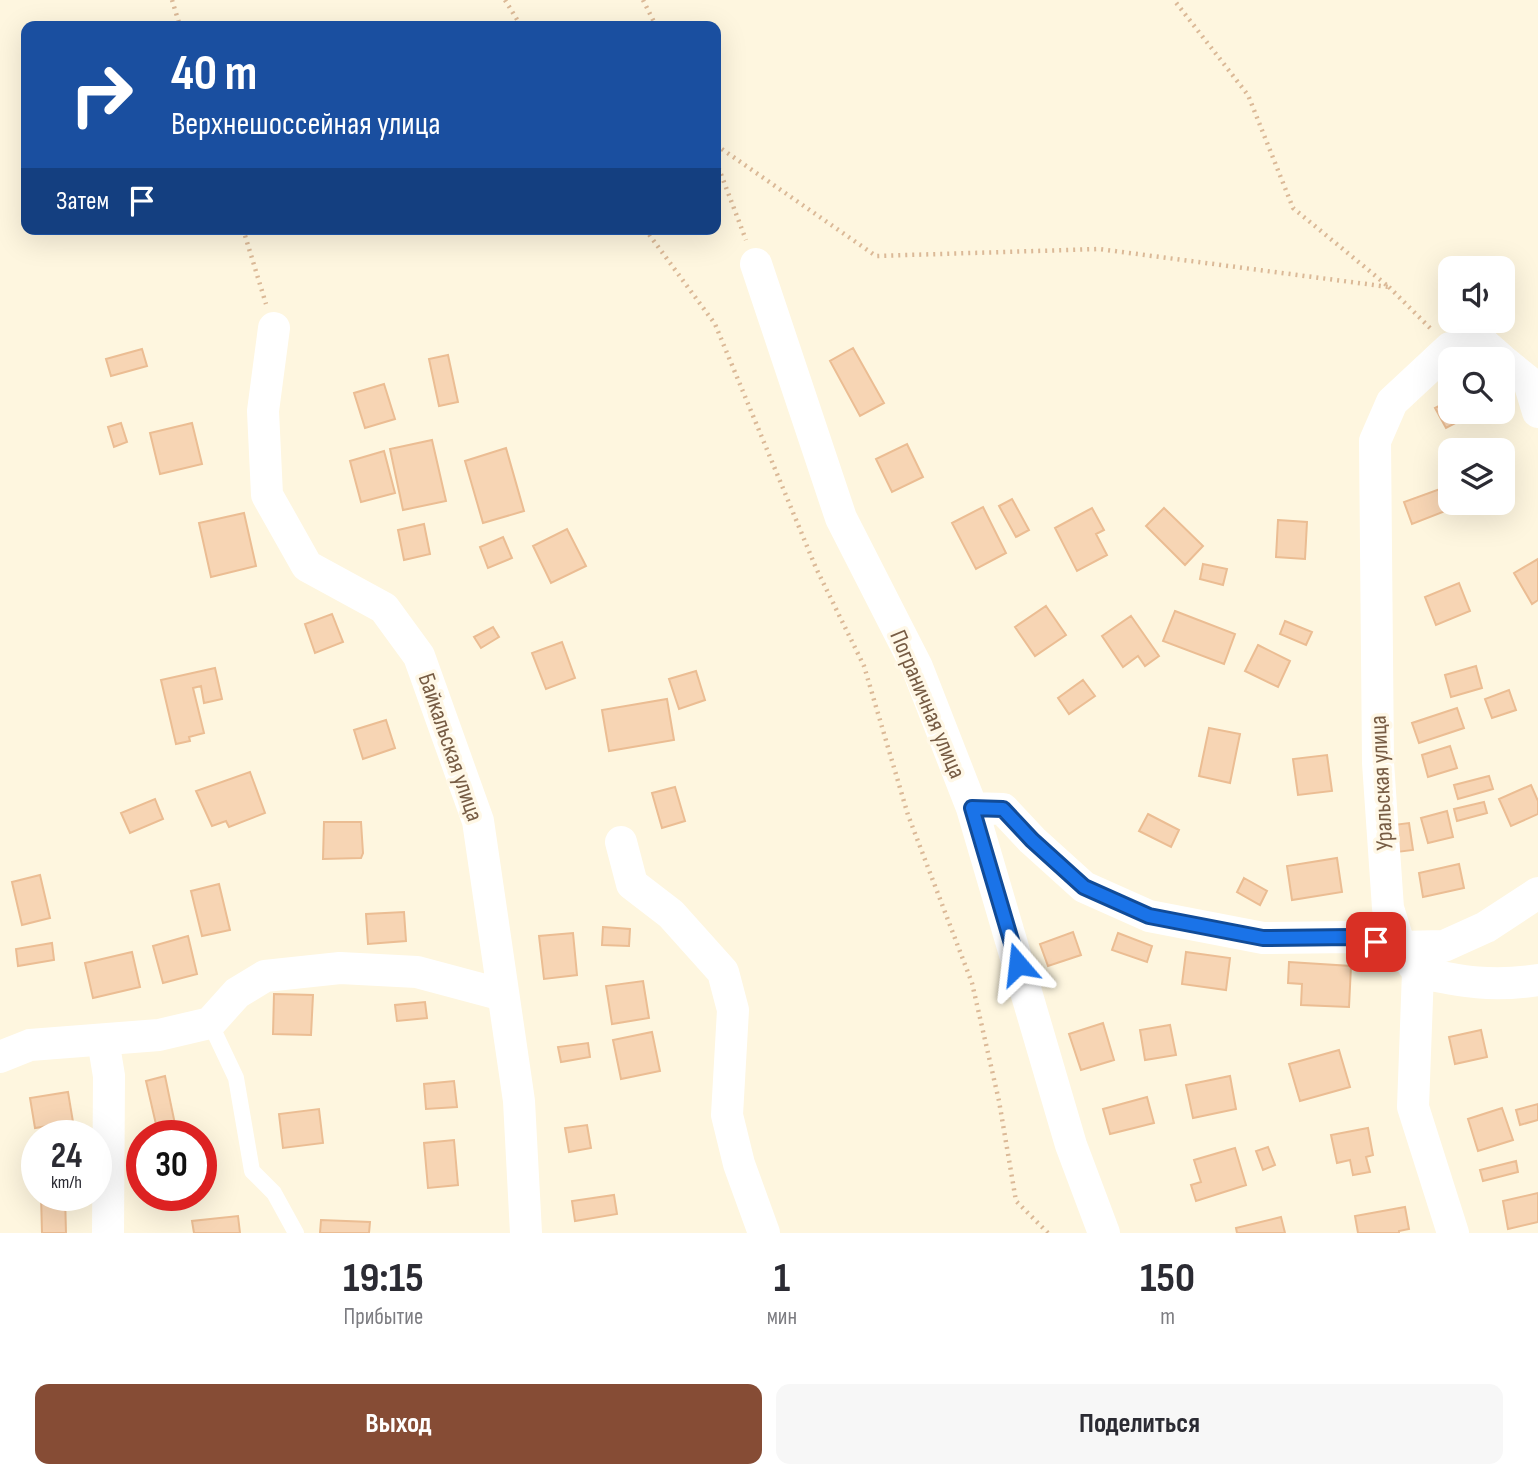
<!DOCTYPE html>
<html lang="ru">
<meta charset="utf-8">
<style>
:root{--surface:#fff;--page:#f7f7f7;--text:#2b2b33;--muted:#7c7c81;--accent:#864c35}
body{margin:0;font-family:"Sofia Sans Condensed",sans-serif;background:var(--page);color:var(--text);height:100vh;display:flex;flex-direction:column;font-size:26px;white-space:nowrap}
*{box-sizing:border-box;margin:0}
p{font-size:23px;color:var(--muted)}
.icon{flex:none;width:38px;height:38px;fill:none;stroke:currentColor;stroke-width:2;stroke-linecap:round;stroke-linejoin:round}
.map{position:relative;height:1233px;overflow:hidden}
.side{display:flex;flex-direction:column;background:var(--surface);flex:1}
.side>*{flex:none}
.hud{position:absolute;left:21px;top:21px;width:700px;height:214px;border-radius:14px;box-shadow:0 7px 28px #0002;background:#1a4fa0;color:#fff;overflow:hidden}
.controls{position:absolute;left:1438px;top:256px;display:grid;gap:14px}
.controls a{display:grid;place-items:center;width:77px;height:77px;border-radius:14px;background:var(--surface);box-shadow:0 7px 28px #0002;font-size:35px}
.speed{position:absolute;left:21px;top:1120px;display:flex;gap:14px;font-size:35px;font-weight:700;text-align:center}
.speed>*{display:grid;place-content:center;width:91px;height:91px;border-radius:50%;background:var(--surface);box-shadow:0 7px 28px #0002;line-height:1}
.speed small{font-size:18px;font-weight:400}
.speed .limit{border:10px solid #d22;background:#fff;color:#111}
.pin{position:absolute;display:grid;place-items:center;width:60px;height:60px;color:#fff;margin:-30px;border-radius:14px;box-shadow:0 4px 10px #0006}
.me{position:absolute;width:77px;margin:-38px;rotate:343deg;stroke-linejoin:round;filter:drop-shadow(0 0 5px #0008)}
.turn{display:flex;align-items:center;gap:24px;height:147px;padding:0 35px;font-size:32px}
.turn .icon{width:91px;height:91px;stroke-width:2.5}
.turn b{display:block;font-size:49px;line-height:60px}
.then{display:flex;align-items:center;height:66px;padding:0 35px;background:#0003;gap:14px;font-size:26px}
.eta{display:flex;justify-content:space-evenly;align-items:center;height:119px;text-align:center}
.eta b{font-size:42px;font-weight:700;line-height:49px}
.action{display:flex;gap:14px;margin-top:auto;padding:14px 35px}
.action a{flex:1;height:80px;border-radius:14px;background:var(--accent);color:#fff;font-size:28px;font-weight:700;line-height:80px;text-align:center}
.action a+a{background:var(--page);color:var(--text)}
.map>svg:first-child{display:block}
.building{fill:#f7d5b4;stroke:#ebbd93;stroke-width:2}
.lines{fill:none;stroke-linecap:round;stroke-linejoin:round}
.path{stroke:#dbb997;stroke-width:4.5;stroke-dasharray:2 5;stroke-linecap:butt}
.lane{stroke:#fff;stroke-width:16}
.street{stroke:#fff;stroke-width:32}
.route-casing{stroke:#114b97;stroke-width:18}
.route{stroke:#1a73e8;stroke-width:12}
.labels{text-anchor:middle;stroke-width:7;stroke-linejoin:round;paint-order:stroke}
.street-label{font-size:24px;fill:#775c44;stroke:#fff8e7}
</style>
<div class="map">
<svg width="1538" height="1233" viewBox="0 0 1538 1233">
<rect width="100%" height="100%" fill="#fef6df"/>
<path class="building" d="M 853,348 L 884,403 L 860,416 L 830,361 Z
M 142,349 L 147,366 L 111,376 L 106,359 Z
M 448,355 L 458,402 L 439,406 L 429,359 Z
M 384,384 L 395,419 L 365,428 L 354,393 Z
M 1451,400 L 1451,411 L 1461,411 L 1465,418 L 1446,428 L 1435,408 Z
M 121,423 L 127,442 L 114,447 L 108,427 Z
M 192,423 L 202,464 L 160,474 L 150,433 Z
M 432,440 L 446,501 L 403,510 L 390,449 Z
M 907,444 L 923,477 L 892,492 L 876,459 Z
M 506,448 L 524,511 L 483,523 L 465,461 Z
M 384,451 L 395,493 L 361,502 L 350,461 Z
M 1440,489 L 1448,510 L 1412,524 L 1404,502 Z
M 1012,499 L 1029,530 L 1016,537 L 999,506 Z
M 983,507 L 1006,553 L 976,569 L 952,523 Z
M 1092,508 L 1104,530 L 1096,534 L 1107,555 L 1077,571 L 1055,528 Z
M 1164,508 L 1203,546 L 1185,565 L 1146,526 Z
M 244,513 L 256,566 L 211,577 L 199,523 Z
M 1278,520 L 1307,522 L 1305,559 L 1276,557 Z
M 424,524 L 430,554 L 404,560 L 398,530 Z
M 567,529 L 586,566 L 551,583 L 533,546 Z
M 503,537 L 512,558 L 488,568 L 480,547 Z
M 1538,559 L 1538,600 L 1532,604 L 1514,573 Z
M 1203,564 L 1227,569 L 1223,585 L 1200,579 Z
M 1459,583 L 1470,611 L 1436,625 L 1425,597 Z
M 1046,606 L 1066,635 L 1035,656 L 1015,627 Z
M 1175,611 L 1235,634 L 1224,664 L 1163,641 Z
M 332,614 L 343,642 L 315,653 L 305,624 Z
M 1131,616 L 1159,656 L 1145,666 L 1138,656 L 1123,667 L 1102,636 Z
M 1285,621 L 1312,632 L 1306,645 L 1280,634 Z
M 493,627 L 499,637 L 481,648 L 474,637 Z
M 562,642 L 575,678 L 546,689 L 532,653 Z
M 1258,645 L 1290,661 L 1278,687 L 1245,671 Z
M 1476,666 L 1482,688 L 1451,697 L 1445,675 Z
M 215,668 L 222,699 L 204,703 L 201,686 L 193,688 L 204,733 L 189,737 L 190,741 L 176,744 L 161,680 Z
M 696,671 L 705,700 L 679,709 L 669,679 Z
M 1083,680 L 1095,696 L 1069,714 L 1058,698 Z
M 1509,690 L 1516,710 L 1492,718 L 1485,699 Z
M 667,699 L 674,740 L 609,751 L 602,710 Z
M 1457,708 L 1464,728 L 1419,743 L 1412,723 Z
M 386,720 L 395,748 L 363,759 L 354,730 Z
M 1209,728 L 1240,734 L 1230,783 L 1199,776 Z
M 1450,746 L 1457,768 L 1428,777 L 1422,755 Z
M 1327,755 L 1332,791 L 1298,795 L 1293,759 Z
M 250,772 L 265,813 L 229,827 L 226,821 L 212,826 L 196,791 Z
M 1489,776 L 1493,789 L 1458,799 L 1454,785 Z
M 1531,785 L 1538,801 L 1538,814 L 1511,826 L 1499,799 Z
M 675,787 L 685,821 L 662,828 L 652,793 Z
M 155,799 L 163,819 L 130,833 L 121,813 Z
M 1484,802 L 1487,813 L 1457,821 L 1454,809 Z
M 1447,811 L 1453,837 L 1428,843 L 1421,818 Z
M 1148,814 L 1179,830 L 1171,847 L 1139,831 Z
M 324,822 L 361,822 L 363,853 L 361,858 L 323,859 Z
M 1409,823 L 1413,850 L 1397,852 L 1393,825 Z
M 1337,858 L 1342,892 L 1292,900 L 1287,866 Z
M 1459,864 L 1464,888 L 1423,897 L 1419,873 Z
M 40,875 L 50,918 L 22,925 L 12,882 Z
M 1244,878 L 1267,891 L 1260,905 L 1237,892 Z
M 219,884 L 230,930 L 202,936 L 191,891 Z
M 404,912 L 406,941 L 368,944 L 366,914 Z
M 603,927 L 630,929 L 629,946 L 602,945 Z
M 1073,932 L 1081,955 L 1048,966 L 1040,944 Z
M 573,933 L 577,975 L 544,979 L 539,936 Z
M 1118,933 L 1152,946 L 1147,962 L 1112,950 Z
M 188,936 L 197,974 L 163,983 L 153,946 Z
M 52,943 L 54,960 L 18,966 L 16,949 Z
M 132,952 L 140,987 L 93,998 L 85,963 Z
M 1186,952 L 1230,958 L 1226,990 L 1182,984 Z
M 1289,962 L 1351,966 L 1349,1007 L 1301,1005 L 1302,984 L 1288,983 Z
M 643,981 L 649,1018 L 612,1024 L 606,986 Z
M 274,994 L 313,995 L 311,1035 L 273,1034 Z
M 425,1002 L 427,1018 L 397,1021 L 395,1005 Z
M 1103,1023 L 1114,1060 L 1081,1070 L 1069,1034 Z
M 1170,1025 L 1176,1055 L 1145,1060 L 1140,1030 Z
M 1481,1030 L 1487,1057 L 1455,1064 L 1449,1037 Z
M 652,1032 L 660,1071 L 621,1079 L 613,1040 Z
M 588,1043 L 590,1057 L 561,1062 L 558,1047 Z
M 1339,1050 L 1350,1087 L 1300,1101 L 1289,1064 Z
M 165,1076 L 176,1129 L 158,1133 L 146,1081 Z
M 1230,1076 L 1236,1109 L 1193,1118 L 1186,1085 Z
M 454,1081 L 457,1107 L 426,1109 L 424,1084 Z
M 68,1092 L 73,1122 L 35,1128 L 30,1098 Z
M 1147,1097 L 1154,1123 L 1110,1134 L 1103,1109 Z
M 1538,1104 L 1538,1120 L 1520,1125 L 1516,1110 Z
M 1502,1108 L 1513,1140 L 1478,1151 L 1468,1119 Z
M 319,1109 L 323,1143 L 283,1148 L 279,1114 Z
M 587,1125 L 591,1148 L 569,1152 L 565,1128 Z
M 1368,1128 L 1373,1155 L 1366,1157 L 1370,1172 L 1353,1175 L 1350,1160 L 1337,1163 L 1331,1135 Z
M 454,1140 L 458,1185 L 428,1188 L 424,1143 Z
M 1268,1147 L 1275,1165 L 1263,1170 L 1256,1151 Z
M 1235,1148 L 1246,1185 L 1196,1201 L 1191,1185 L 1201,1182 L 1194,1160 Z
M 1516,1161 L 1518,1172 L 1483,1181 L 1480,1170 Z
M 1538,1193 L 1538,1222 L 1508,1229 L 1503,1201 Z
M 41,1195 L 65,1195 L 66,1233 L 42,1233 Z
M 614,1195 L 617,1214 L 575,1221 L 572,1201 Z
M 1405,1207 L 1409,1229 L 1399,1231 L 1399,1233 L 1358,1233 L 1355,1216 Z
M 238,1216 L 240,1233 L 194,1233 L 192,1221 Z
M 1281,1217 L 1285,1233 L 1237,1233 L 1236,1228 Z
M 321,1220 L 370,1222 L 369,1233 L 320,1233 Z"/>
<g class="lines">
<path class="path" d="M 172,0 L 180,26
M 505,0 L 521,26
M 643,0 L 656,26
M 716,145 L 876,256 L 1099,249 L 1389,287 L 1293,208 L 1248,95 L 1174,0
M 716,161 L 746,240
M 243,229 L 266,304
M 645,229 L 715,324 L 816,568 L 864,666 L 908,815 L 972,983 L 999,1101 L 1016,1201 L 1048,1233
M 1389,287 L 1431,329"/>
<path class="lane" d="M 210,1023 L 236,1078 L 252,1171 L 274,1193 L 296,1233"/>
<path class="street" d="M 756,264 L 841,518 L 917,667 L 972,808 L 1071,1145 L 1104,1233
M 274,328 L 263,411 L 267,495 L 307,566 L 384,608 L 419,656 L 478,821 L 519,1101 L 526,1233
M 1503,361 L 1529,382 L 1538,412
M 972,808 L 1003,809 L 1032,840 L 1084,887 L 1149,916 L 1263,938 L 1352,937 L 1400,947 L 1444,946 L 1486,927 L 1538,893
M 621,842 L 632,884 L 671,914 L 723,972 L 733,1010 L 727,1115 L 739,1164 L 764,1233
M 1418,972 C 1461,982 1493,987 1538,980
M 103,1040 L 109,1076 L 108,1233
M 0,1057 L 30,1045 L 159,1035 L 210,1023 L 237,993 L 265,976 L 340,968 L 417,972 L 503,995
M 1453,1233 L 1413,1107 L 1418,972 L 1400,947 L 1388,908 L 1378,763 L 1375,441 L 1392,402 L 1450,348 L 1485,345 L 1501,359"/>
</g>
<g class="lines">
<defs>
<path id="route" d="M 1018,964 L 972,808 L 1003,809 L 1032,840 L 1084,887 L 1149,916 L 1263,938 L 1352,937 L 1376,942"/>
</defs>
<use href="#route" class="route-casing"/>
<use href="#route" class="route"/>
</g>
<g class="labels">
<g class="street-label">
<text transform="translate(928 704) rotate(67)" y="8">Пограничная улица</text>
<text transform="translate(451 747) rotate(71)" y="8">Байкальская улица</text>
<text transform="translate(1381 783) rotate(-93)" y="8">Уральская улица</text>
</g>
</g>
</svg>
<div class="controls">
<a><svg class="icon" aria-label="sound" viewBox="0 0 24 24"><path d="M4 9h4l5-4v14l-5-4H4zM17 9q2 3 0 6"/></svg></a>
<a><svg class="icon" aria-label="search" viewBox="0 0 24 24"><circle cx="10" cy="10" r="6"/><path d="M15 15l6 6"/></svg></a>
<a><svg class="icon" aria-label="layers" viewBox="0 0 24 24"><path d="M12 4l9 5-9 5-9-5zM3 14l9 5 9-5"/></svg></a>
</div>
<div class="speed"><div>24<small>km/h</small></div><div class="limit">30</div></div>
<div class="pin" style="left:1376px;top:942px;background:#d93025"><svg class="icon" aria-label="arrive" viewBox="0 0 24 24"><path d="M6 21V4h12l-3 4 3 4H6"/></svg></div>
<svg class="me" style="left:1018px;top:964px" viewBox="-20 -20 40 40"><path d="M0-17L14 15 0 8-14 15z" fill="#1a73e8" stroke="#fff" stroke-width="4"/></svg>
<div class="hud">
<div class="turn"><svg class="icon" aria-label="right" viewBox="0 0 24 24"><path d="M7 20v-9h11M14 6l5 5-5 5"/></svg><div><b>40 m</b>Верхнешоссейная улица</div></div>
<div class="then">Затем<svg class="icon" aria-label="arrive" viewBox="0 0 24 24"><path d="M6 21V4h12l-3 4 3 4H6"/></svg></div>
</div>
</div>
<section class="side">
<div class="eta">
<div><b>19:15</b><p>Прибытие</p></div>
<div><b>1</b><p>мин</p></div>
<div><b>150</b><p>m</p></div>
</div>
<div class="action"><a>Выход</a><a>Поделиться</a></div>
</section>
